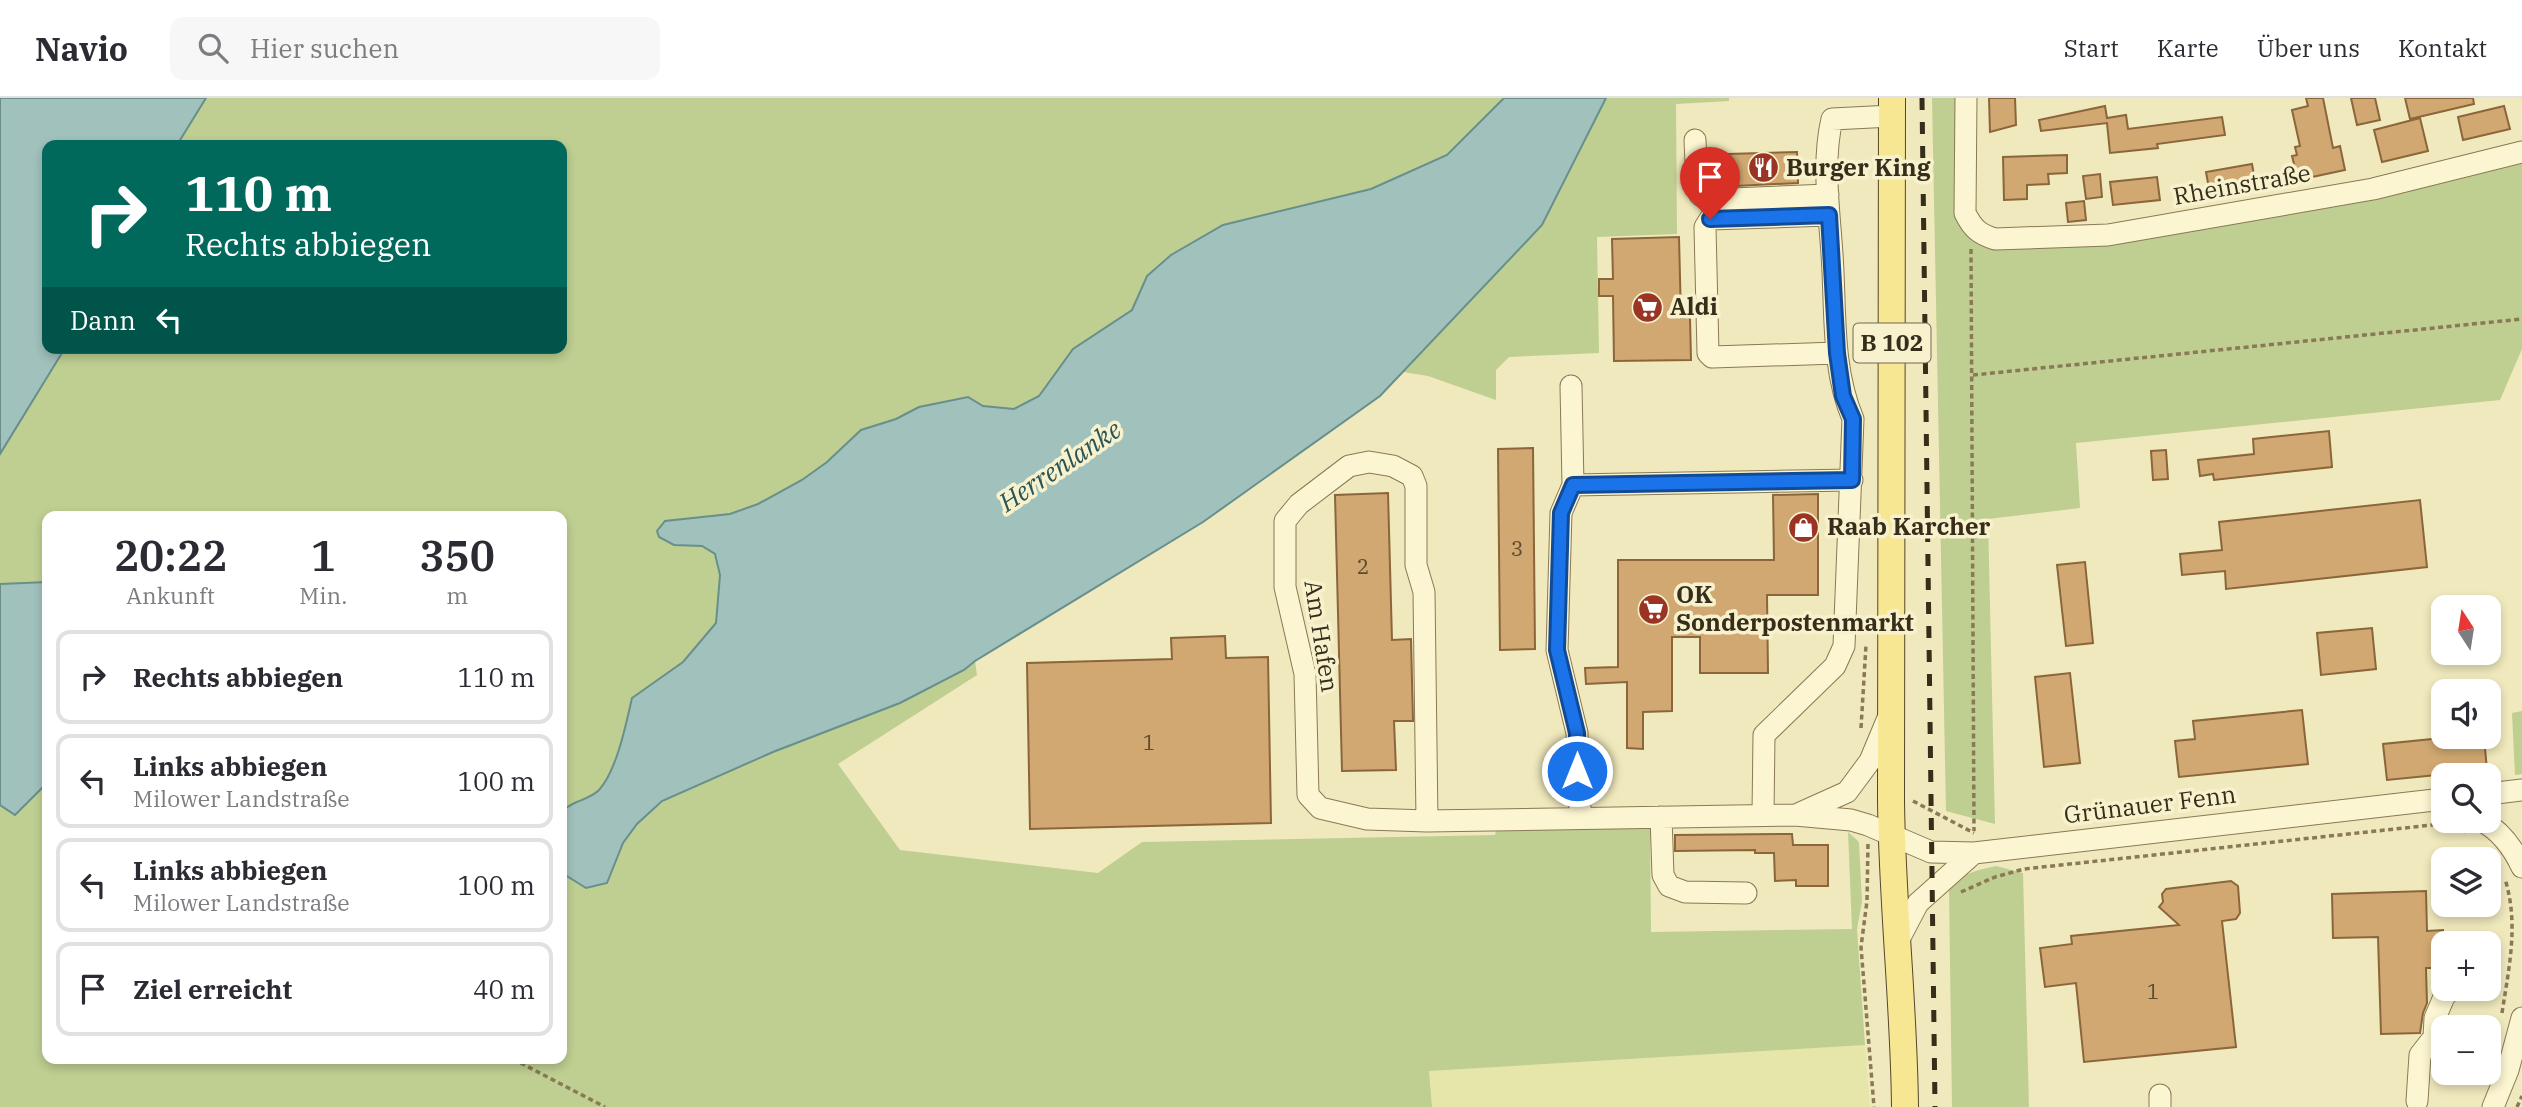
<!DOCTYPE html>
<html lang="de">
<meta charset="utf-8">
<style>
:root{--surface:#fff;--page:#f7f7f7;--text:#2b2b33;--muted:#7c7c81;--line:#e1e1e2}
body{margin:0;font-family:"IBM Plex Serif",serif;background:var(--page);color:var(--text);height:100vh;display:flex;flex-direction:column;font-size:26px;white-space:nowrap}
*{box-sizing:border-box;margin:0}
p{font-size:23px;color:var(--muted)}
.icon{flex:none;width:38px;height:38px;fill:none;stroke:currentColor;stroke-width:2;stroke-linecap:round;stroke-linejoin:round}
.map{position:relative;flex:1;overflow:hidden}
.panel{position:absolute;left:42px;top:413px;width:525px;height:553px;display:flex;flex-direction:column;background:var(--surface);border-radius:14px;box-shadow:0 4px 10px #0003}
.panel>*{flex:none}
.banner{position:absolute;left:42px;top:42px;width:525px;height:214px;border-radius:14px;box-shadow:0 4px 10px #0003;background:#00695c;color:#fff;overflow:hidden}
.needle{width:46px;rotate:348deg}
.tools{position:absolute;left:2431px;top:497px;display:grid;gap:14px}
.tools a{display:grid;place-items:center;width:70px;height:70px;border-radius:14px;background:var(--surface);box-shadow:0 4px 10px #0003;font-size:35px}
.pin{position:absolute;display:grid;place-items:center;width:60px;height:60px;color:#fff;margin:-72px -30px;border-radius:50% 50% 50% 0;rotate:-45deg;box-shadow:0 0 7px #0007}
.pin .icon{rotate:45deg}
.me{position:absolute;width:77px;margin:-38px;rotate:0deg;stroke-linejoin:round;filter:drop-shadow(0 0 5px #0008)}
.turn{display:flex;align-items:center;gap:24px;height:147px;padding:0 28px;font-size:32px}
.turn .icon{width:91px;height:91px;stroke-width:2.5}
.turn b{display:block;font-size:49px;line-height:60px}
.then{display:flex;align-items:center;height:66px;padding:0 28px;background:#0003;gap:14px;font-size:26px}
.eta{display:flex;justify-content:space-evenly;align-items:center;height:119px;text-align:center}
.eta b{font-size:42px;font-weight:600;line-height:49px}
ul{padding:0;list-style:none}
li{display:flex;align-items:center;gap:21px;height:94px;margin:0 14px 10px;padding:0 14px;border:4px solid var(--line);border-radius:14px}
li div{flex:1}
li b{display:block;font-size:26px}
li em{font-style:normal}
header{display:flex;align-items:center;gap:42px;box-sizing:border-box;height:98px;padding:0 35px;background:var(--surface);border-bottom:2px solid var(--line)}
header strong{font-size:33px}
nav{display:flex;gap:38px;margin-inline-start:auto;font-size:24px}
.search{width:490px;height:63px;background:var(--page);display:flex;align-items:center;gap:18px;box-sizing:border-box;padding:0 24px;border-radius:14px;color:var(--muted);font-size:26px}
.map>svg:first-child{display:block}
.farmland{fill:#e6e6aa}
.green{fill:#becf91}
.water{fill:#a1c1bd;stroke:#688f8c;stroke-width:2}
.building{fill:#d1a871;stroke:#8a663a;stroke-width:2}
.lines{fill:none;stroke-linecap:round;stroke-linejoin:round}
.minor-casing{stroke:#897955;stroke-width:23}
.major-casing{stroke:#56462a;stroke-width:28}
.path{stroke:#897955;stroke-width:3.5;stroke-dasharray:5 3.5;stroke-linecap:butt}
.minor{stroke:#fbf5d1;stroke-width:21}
.major{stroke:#f7e792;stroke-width:26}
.rail{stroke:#372d1b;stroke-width:5;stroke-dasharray:12 12;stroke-linecap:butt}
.route-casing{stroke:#114b97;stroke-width:18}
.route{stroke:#1a73e8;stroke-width:12}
.labels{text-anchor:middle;stroke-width:7;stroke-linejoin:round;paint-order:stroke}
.number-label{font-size:21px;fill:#5e4c30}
.shield{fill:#f7f2cd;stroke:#716850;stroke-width:2}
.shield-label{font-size:23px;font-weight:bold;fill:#372d1b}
.poi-label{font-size:24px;font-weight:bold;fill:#372d1b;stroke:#f7f2cd;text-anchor:start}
.street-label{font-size:24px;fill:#372d1b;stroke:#f7f2cd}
.water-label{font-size:26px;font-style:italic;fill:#295458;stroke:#f7f2cd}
</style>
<header>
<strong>Navio</strong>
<div class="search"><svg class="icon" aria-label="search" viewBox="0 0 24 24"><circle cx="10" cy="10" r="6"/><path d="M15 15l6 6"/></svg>Hier suchen</div>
<nav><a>Start</a><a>Karte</a><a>Über uns</a><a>Kontakt</a></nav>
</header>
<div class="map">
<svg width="2522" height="1009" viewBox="0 0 2522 1009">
<rect width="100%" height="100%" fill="#f0e9bd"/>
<path class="farmland" d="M 1865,947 L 1870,1009 L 1432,1009 L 1429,973 Z"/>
<path class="green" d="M 206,0 L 1504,0 L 1447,57 L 1371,91 L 1223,127 L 1147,179 L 1132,212 L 1073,251 L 1039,298 L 1014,311 L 983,308 L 968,299 L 919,309 L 896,321 L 861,332 L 827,364 L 802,382 L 758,406 L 730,416 L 665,423 L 674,447 L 702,448 L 715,456 L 720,477 L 716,525 L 683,565 L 632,600 C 626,626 617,672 599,692 C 588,703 570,703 562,714 L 562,418 L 47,418 L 47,484 L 0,486 L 0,356 L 65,250 L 562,250 L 562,47 L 177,47 Z
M 1606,0 L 1729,0 L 1729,3 L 1676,6 L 1677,136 L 1597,139 L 1599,255 L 1509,259 L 1496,272 L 1496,302 L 1428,278 L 1403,274 L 1542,127 Z
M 1932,0 L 1958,0 L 1959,112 L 1995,146 L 2522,62 L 2522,251 L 2500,302 L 2076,345 L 2080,410 L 1988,421 L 1995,726 L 1946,713 Z
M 975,563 L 977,577 L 838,666 L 900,752 L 1098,775 L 1142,744 L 1495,737 L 1496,732 L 1650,730 L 1651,834 L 1852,831 L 1848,734 L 1859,744 L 1862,804 L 1857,831 L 1865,947 L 1429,973 L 1432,1009 L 0,1009 L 0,707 L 15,717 L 47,685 L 47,961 L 562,961 L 562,775 L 586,789 L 607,785 L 623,745 L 637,726 L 662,703 L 773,654 L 900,605 L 964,572 Z
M 2522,613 L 2522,676 L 2515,677 L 2512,615 Z
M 1996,768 L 2023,775 L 2029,1009 L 1952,1009 L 1949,790 C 1962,775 1978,772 1996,768 Z"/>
<path class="water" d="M 0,0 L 206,0 L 177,47 L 47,47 L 47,250 L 65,250 L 0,356 Z
M 1504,0 L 1606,0 L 1542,127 L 1380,298 L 1203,424 L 975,563 L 964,572 L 900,605 L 773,654 L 662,703 L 637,726 L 623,745 L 607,785 L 586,790 L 562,775 L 562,714 C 570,703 588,703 599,692 C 617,672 626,626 632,600 L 683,564 L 716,525 L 720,477 L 715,456 L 702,448 L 674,447 L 659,439 L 657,433 L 665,423 L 730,416 L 758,406 L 802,382 L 827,364 L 861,332 L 896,321 L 919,309 L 968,299 L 983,308 L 1014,311 L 1039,298 L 1073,251 L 1132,212 L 1147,178 L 1171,157 L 1223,127 L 1371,91 L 1447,57 Z
M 47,484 L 47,685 L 15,717 L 0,707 L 0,486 Z"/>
<path class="building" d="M 1989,0 L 2015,0 L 2016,27 L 1990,34 Z
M 2306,0 L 2323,0 L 2333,50 L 2340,48 L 2345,72 L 2298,82 L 2292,58 L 2297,57 L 2295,49 L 2300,48 L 2292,12 L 2308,8 Z
M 2351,0 L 2375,0 L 2380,22 L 2357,27 Z
M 2405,0 L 2473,0 L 2474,6 L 2410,21 Z
M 2105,8 L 2107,20 L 2126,17 L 2128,31 L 2222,19 L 2225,37 L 2157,46 L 2158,50 L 2110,55 L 2107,25 L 2041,33 L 2039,22 Z
M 2504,8 L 2510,31 L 2463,42 L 2458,19 Z
M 2420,20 L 2428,53 L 2382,64 L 2374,32 Z
M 1797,54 L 1798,85 L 1736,88 L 1736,84 L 1729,85 L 1728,56 Z
M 2067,57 L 2067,75 L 2048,76 L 2049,86 L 2027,87 L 2027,101 L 2004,102 L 2003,59 Z
M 2252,66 L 2256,88 L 2210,96 L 2206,74 Z
M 2100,76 L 2102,99 L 2086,101 L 2083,78 Z
M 2157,79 L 2160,102 L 2113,107 L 2110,84 Z
M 2084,103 L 2086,122 L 2068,124 L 2066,105 Z
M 1679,139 L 1681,220 L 1690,220 L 1691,262 L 1614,263 L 1613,198 L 1599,198 L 1599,181 L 1613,181 L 1612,141 Z
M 2329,333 L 2332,369 L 2214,382 L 2213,376 L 2200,378 L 2198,362 L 2254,356 L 2253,341 Z
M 1533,350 L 1535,551 L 1500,552 L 1498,351 Z
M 2166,352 L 2168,381 L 2153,382 L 2151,353 Z
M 1388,395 L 1392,542 L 1411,541 L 1413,623 L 1394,623 L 1396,672 L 1342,673 L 1335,397 Z
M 1818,396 L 1818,497 L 1767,497 L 1768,575 L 1700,575 L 1700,539 L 1672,539 L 1672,613 L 1643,614 L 1643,651 L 1627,650 L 1627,584 L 1586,586 L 1585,570 L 1618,569 L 1618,462 L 1774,462 L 1773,397 Z
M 2420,402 L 2427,469 L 2226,491 L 2225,473 L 2182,477 L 2180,456 L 2222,452 L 2219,424 Z
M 2085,464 L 2093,545 L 2066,548 L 2057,467 Z
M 2372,530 L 2376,571 L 2321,577 L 2317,535 Z
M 1225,538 L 1226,560 L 1268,559 L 1271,725 L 1030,731 L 1027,565 L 1172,561 L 1171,540 Z
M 2070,575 L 2080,665 L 2044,669 L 2035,579 Z
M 2302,612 L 2308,666 L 2179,679 L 2175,643 L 2195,641 L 2193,623 Z
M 2452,639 L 2484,639 L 2487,672 L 2387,682 L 2383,646 Z
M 1792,736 L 1793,747 L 1828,747 L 1828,788 L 1796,788 L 1796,782 L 1775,783 L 1774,755 L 1755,755 L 1755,752 L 1675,753 L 1675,737 Z
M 2231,783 L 2238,788 L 2240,815 L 2236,821 L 2222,823 L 2236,949 L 2084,964 L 2076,885 L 2045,889 L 2040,850 L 2072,846 L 2071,838 L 2179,827 L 2159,809 L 2163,804 L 2162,796 L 2166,791 Z
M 2426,793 L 2427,833 L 2443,832 L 2443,870 L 2426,870 L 2427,905 L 2423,915 L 2420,935 L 2381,936 L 2378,839 L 2333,840 L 2332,796 Z"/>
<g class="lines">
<defs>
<path id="minor" d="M 1966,0 L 1965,115 C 1973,131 1979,136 1995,141 L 2108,137 L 2373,91 L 2522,54
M 1695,42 L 1697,89 L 1700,97 L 1709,102 L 1828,97
M 1829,117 L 1710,121 L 1705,129 L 1708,255 L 1712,259 L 1837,255
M 1571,288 L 1573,387 L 1561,415 L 1557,552 L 1577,635 L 1578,692 L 1581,719
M 1573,387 L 1852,382
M 2488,696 L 2522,692
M 1798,716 L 1847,694 L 1870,663 L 1888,620
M 1763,717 L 1764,637 L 1835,568 L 1844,548 L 1853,321 C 1831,269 1836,211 1832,156 C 1829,111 1822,64 1832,21 L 1892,18
M 1661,719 L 1663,777 L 1669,788 L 1685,794 L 1746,795
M 1427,723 L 1367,721 L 1320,710 L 1308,697 L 1305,576 L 1285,489 L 1285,423 L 1299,406 L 1349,368 L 1369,364 L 1393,368 L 1412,378 L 1416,388 L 1416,467 L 1424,494 L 1427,723 L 1795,717 L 1851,722 L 1868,727 L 1931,754 L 1974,755 L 2443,701
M 2482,723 C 2501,733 2513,750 2522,769
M 1897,845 L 1918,805 L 1974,755
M 2160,997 L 2160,1009
M 2417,1003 L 2420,957 L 2434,939 L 2435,920 L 2444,899 L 2451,891
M 2493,1009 L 2508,972 L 2522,920"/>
<path id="major" d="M 1892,0 L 1891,702 C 1892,805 1904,907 1905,1009"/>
</defs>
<use href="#minor" class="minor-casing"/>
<use href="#major" class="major-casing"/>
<path class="path" d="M 1971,151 L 1974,733
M 1973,277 L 2522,221
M 1861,630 L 1866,547
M 1913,703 L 1974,735
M 1868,746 L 1867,803 L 1861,849 L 1874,1009
M 1961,794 L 1995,779 L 2024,771 L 2432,727 L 2454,727 L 2466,734
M 2502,915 C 2509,869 2519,826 2505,781
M 513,961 L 605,1009
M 2517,1009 L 2522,998"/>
<use href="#minor" class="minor"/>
<use href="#major" class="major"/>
<path class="rail" d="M 1922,0 L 1935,1009"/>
</g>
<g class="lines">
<defs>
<path id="route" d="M 1577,673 L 1577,635 L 1557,552 L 1561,415 L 1573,387 L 1852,382 L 1853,321 L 1843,298 L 1837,255 L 1829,117 L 1710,121"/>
</defs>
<use href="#route" class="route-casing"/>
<use href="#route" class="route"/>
</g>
<defs>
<symbol id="restaurant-disc" viewBox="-11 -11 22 22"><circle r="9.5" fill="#9b3422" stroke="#f7f2cd"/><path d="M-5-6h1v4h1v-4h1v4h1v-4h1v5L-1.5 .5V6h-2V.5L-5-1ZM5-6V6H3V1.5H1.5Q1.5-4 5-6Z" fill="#fff"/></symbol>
<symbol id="supermarket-disc" viewBox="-11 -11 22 22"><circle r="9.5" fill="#9b3422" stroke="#f7f2cd"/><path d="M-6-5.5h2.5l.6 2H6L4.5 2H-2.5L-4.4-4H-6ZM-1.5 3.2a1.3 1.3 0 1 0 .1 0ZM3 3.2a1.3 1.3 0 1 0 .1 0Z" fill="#fff"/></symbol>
<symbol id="shop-disc" viewBox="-11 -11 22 22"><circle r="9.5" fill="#9b3422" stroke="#f7f2cd"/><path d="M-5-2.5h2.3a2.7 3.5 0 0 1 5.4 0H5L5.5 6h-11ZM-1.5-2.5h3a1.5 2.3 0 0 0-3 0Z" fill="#fff"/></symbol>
</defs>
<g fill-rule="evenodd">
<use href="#restaurant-disc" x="1746" y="52" width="35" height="35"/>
<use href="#supermarket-disc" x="1630" y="192" width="35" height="35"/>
<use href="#shop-disc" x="1786" y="412" width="35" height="35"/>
<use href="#supermarket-disc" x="1636" y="494" width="35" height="35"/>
</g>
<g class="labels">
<g class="number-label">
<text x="1517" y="458">3</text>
<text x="1363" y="476">2</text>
<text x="1149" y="652">1</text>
<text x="2153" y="901">1</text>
</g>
<rect class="shield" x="1853.5" y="225.5" width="77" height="39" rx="5"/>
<g class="shield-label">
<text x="1892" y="253">B 102</text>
</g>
<g class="poi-label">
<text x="1786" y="78">Burger King</text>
<text x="1670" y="217">Aldi</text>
<text x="1827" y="437">Raab Karcher</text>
<text x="1676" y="505">OK<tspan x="1676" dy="28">Sonderpostenmarkt</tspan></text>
</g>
<g class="street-label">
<text transform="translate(2242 87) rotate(-10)" y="8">Rheinstraße</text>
<text transform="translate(1321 538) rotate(81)" y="8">Am Hafen</text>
<text transform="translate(2150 707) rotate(-7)" y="8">Grünauer Fenn</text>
</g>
<g class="water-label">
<text transform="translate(1060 368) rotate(-34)" y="9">Herrenlanke</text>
</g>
</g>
</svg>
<div class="tools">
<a><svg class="needle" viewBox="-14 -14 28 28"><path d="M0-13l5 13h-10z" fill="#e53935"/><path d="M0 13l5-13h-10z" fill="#7c7c81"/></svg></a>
<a><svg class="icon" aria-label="sound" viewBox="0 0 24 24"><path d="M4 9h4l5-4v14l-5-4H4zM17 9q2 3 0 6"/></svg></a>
<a><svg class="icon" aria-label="search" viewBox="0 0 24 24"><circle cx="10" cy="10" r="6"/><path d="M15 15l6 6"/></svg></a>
<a><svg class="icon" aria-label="layers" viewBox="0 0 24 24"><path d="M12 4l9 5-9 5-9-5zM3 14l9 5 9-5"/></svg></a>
<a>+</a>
<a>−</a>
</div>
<div class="pin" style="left:1710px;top:121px;background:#d93025"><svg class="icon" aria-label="arrive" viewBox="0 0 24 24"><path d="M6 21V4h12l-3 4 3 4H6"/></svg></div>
<svg class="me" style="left:1577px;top:673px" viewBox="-20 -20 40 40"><circle r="17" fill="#1a73e8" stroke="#fff" stroke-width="3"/><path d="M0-11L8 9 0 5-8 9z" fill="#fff"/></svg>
<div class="banner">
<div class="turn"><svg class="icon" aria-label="right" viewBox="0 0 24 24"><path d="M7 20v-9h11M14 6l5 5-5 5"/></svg><div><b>110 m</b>Rechts abbiegen</div></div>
<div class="then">Dann<svg class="icon" aria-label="left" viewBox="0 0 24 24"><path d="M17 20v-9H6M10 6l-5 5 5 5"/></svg></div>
</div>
<section class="panel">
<div class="eta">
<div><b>20:22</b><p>Ankunft</p></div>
<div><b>1</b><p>Min.</p></div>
<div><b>350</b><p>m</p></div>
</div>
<ul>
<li><svg class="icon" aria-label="right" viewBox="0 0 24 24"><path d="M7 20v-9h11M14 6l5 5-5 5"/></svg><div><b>Rechts abbiegen</b></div><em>110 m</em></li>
<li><svg class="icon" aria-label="left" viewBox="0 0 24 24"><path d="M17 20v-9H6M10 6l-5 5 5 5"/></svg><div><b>Links abbiegen</b><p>Milower Landstraße</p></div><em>100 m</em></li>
<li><svg class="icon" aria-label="left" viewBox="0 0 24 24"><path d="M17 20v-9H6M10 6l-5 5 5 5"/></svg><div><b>Links abbiegen</b><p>Milower Landstraße</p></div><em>100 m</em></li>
<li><svg class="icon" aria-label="arrive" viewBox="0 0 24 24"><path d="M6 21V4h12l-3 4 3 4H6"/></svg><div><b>Ziel erreicht</b></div><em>40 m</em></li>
</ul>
</section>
</div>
